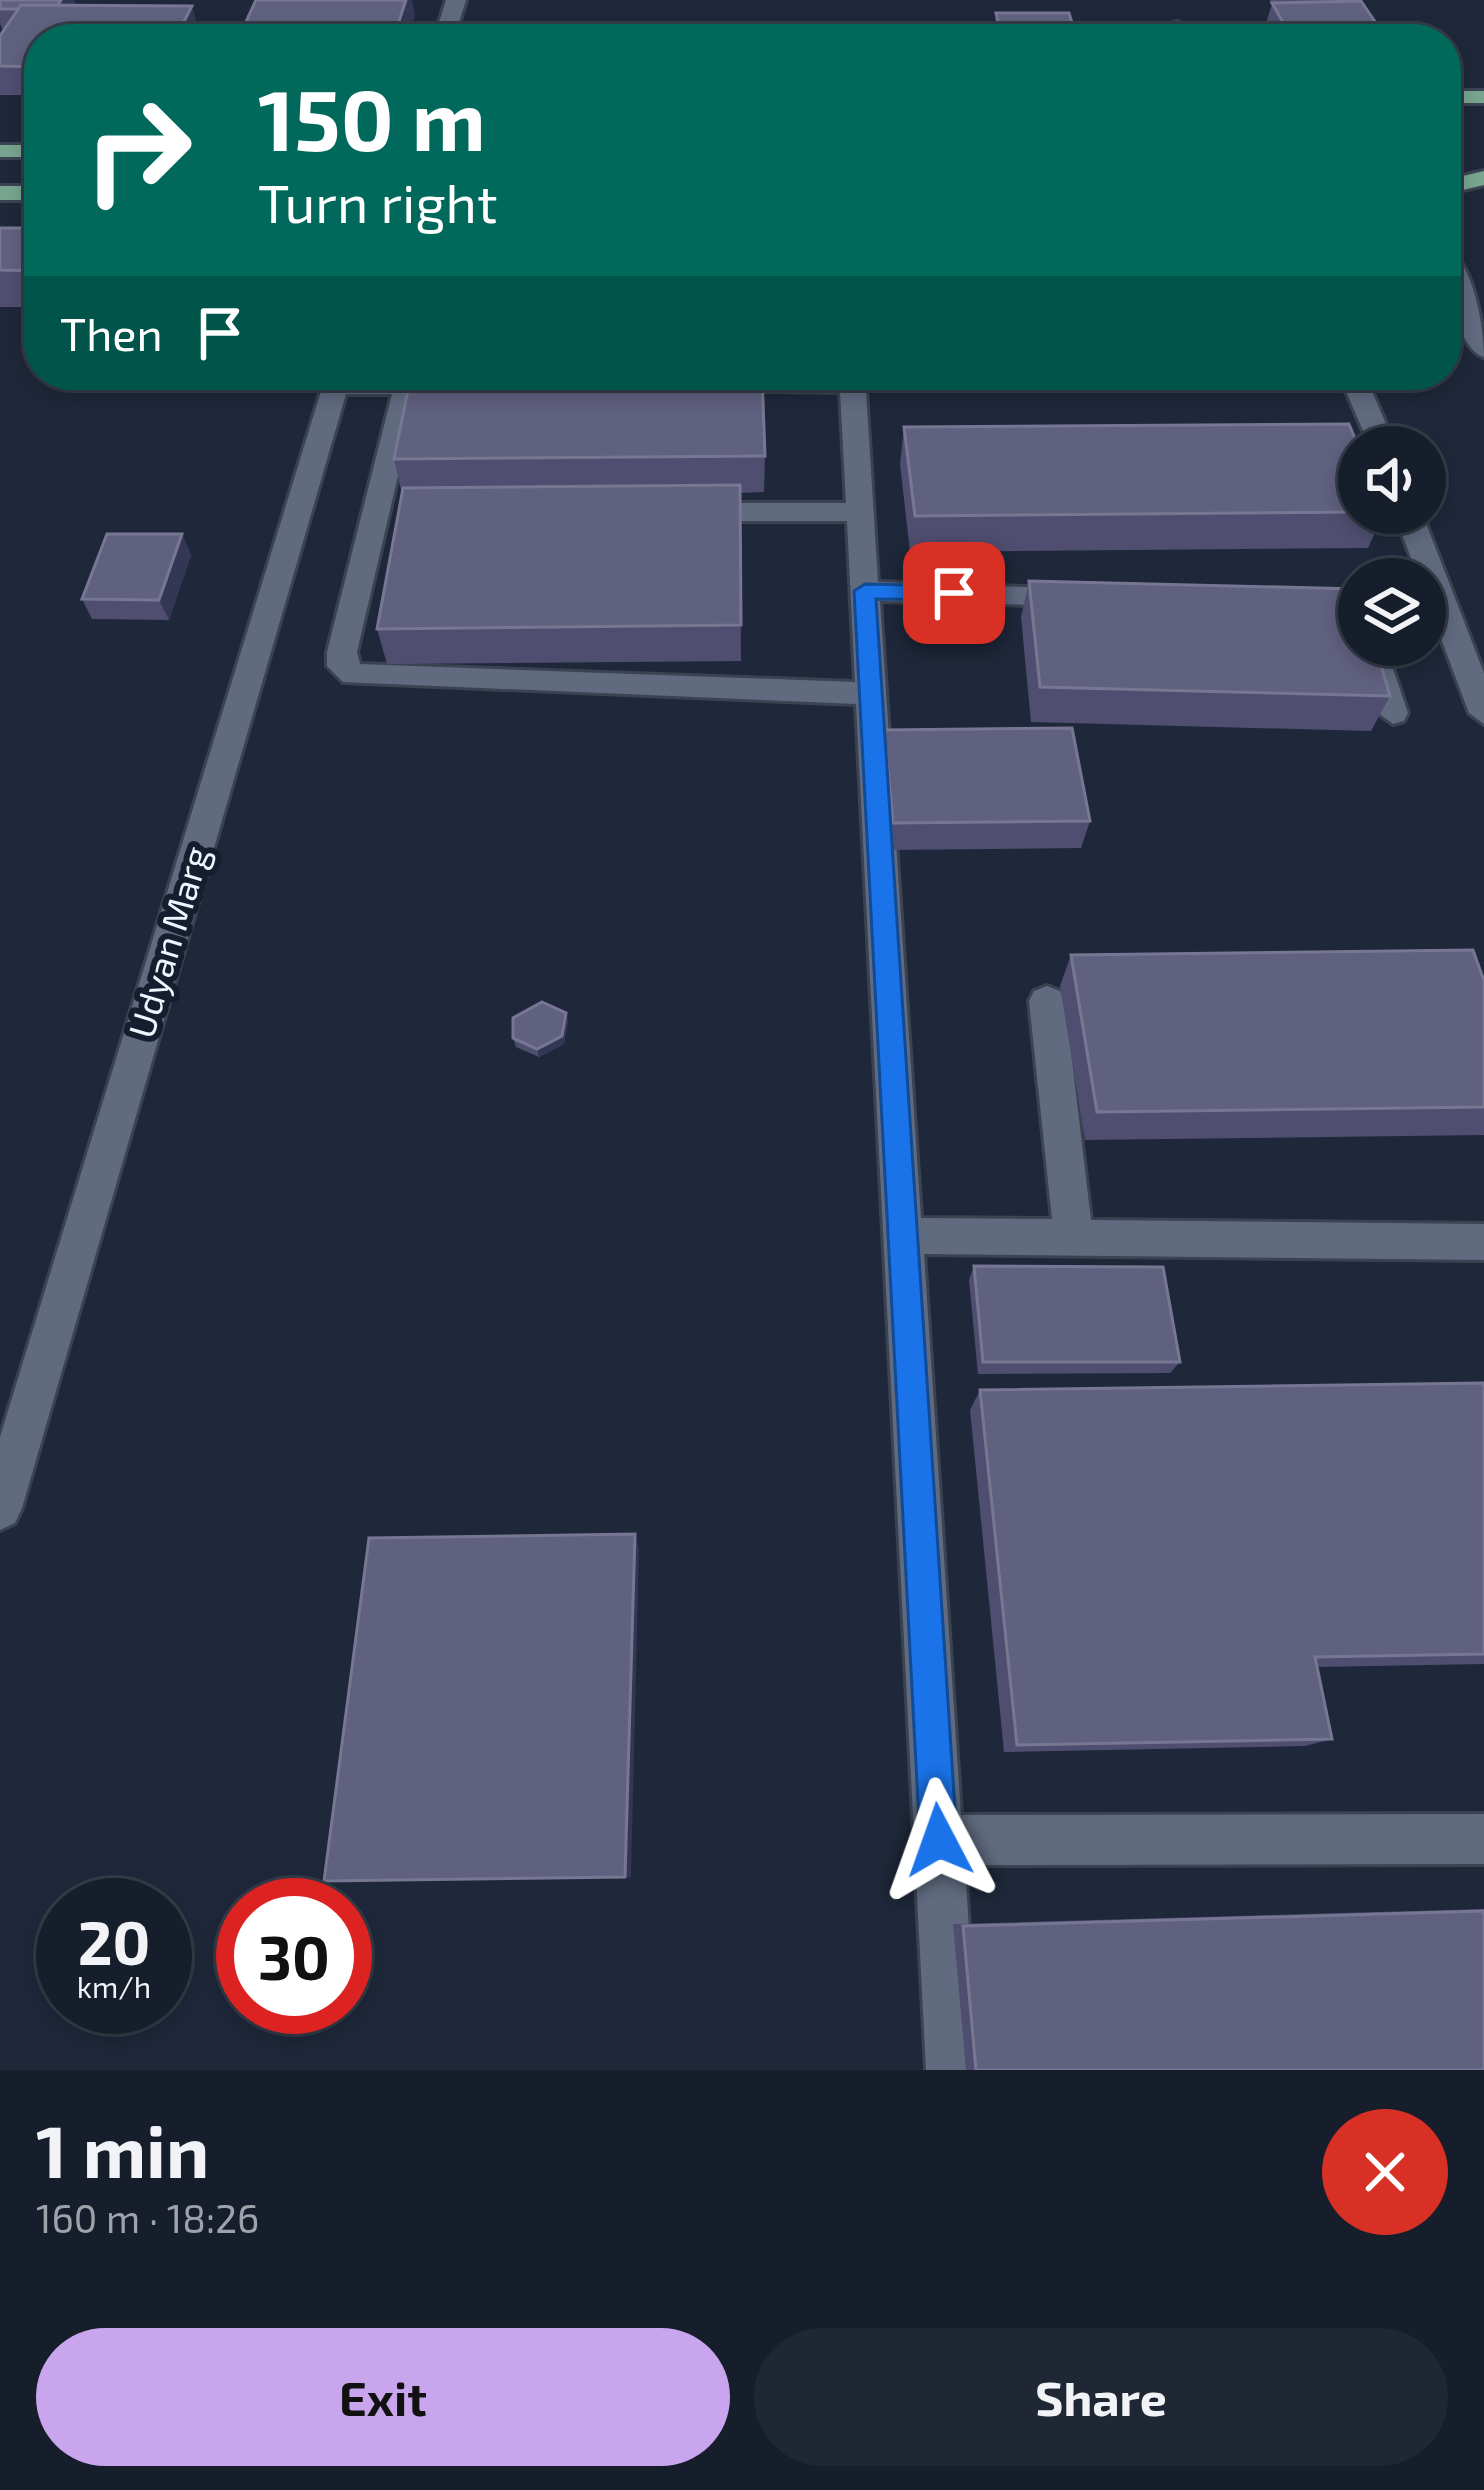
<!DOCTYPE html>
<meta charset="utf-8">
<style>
:root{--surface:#161e2c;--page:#1f2734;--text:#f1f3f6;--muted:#9ea2a9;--line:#353c48;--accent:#c9a5ee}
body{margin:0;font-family:"Exo 2",sans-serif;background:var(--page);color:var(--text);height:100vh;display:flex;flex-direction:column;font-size:45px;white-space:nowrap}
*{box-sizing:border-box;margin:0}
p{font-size:39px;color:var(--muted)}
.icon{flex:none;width:66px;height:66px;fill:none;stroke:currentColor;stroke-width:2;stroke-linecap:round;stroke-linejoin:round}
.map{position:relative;height:2070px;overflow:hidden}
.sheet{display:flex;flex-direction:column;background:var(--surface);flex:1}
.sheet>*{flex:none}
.top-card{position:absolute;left:24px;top:24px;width:1437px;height:366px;border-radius:48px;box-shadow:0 6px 18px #0003,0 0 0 3px var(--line);background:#00695c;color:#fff;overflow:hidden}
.buttons{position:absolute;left:1338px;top:426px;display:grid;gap:24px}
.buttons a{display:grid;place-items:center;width:108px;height:108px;border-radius:50%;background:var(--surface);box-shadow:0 6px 18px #0003,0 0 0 3px var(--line);font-size:60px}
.speed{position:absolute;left:36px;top:1878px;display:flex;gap:24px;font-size:60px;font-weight:700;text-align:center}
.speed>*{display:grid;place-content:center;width:156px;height:156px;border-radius:50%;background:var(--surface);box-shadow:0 6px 18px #0003,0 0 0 3px var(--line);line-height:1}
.speed small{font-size:30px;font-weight:400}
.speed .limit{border:18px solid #d22;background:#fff;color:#111}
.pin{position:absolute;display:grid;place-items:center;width:102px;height:102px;color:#fff;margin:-51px;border-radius:24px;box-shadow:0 6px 18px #0006}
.me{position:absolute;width:132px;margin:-66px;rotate:356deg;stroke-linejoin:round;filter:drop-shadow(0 0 9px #0008)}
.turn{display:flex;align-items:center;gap:42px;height:252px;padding:0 36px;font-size:54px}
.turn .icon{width:156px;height:156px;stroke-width:2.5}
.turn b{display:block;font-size:84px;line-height:102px}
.then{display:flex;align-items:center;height:114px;padding:0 36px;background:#0003;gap:24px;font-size:45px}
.round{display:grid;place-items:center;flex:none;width:126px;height:126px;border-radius:63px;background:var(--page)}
.headline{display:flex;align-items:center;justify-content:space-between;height:204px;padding:0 36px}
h1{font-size:72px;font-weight:700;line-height:90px}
.cta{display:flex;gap:24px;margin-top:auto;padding:24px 36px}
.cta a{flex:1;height:138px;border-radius:72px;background:var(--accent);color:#111;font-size:48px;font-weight:700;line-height:138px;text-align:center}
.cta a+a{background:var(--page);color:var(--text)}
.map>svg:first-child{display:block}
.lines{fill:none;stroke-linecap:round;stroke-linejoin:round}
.minor-casing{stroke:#3b4251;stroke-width:6}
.major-casing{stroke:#3b4251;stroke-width:6}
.minor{fill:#606b80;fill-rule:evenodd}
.major{fill:#77a58f;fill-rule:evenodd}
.wall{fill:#4f4e70}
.shaded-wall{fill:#343754}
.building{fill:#60607f;stroke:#777793;stroke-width:3}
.route{fill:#1a73e8;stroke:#114b97;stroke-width:3}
.labels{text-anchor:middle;stroke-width:12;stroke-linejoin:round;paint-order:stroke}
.street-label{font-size:36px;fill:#eff5fe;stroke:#151e2f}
</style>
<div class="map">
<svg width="1484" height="2070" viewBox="0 0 1484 2070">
<rect width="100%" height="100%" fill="#1e283a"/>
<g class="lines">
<defs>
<path id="minor" d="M 446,0 L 466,0 L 454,39 L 434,39 Z
M 1178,22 L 1204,39 L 1165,39 L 1171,24 Z
M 1446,250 C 1474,260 1484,330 1484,357 C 1456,349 1446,276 1446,250 Z
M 326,375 L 422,375 L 441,386 L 417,394 L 357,652 L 360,664 L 855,682 L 847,521 L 690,521 L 676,512 L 690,503 L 846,503 L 840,392 L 708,390 L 708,380 L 717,377 L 865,375 L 878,582 L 1083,589 L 1087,596 L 1073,606 L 880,601 L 921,1218 L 1052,1219 L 1029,1001 L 1034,991 L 1047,986 L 1060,991 L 1065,1001 L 1091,1220 L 1484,1224 L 1484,1260 L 924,1254 L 961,1815 L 1484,1814 L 1484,1864 L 965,1865 L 978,2070 L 926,2070 L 856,704 L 343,682 L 327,666 L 327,652 L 392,394 L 346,394 L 22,1508 L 15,1523 L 0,1530 L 0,1437 Z
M 1339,375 L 1365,375 L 1396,447 L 1370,447 Z
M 1394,513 L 1422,513 L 1484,673 L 1484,724 L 1469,713 L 1425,596 L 1425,579 L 1419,579 Z
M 1359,639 L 1359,645 L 1385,645 L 1408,713 L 1404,721 L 1393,724 L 1378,713 L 1355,645 Z"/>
<path id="major" d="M 1446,91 L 1484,91 L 1484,103 L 1446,103 Z
M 0,145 L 39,145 L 39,157 L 0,157 Z
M 1484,171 L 1484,185 L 1446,194 L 1446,180 Z
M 0,186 L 39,186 L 39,200 L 0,200 Z"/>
</defs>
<use href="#minor" class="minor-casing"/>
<use href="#major" class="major-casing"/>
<use href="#minor" class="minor"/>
<use href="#major" class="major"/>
</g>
<path class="wall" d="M 0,0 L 76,4 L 200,34 L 198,39 L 39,39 L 39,95 L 0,95 L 0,36 L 5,29 L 2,29 L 0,23 Z
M 1270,0 L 1359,0 L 1376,23 L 1370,39 L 1275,39 L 1266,23 L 1272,4 Z
M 996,13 L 1077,39 L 904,39 L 904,34 L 994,33 Z
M 0,228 L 39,228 L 39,307 L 0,307 Z
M 1134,375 L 1262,375 L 1256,392 L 1139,393 Z
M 904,427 L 1359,448 L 1359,513 L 1384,513 L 1368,548 L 910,552 L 900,464 Z
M 765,456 L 764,492 L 740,493 L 741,661 L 387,664 L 377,629 L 402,494 L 394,459 Z
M 182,534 L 191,555 L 169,620 L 92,619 L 82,599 Z
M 1029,581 L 1390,696 L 1371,731 L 1031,722 L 1021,617 Z
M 884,730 L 1090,821 L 1081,848 L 889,850 L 880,758 Z
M 1071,955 L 1484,981 L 1484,1135 L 1085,1140 L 1060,986 Z
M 566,1013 L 568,1021 L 564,1044 L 539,1057 L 516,1047 L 513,1038 Z
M 974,1266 L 1180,1362 L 1170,1373 L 978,1374 L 969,1280 Z
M 1484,1383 L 1484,1664 L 1317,1667 L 1332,1739 L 1305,1746 L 1004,1752 L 970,1410 L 980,1390 Z
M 1484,1909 L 1484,2070 L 966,2070 L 953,1924 Z"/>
<path class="shaded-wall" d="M 61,0 L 74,0 L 76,4 L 63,29 L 56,9 Z
M 406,0 L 412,0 L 415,16 L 408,39 L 393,39 Z
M 192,6 L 200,34 L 198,39 L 175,39 Z
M 182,534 L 191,555 L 169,620 L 159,600 Z
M 566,1013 L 568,1021 L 564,1044 L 539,1057 L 537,1049 Z
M 635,1534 L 639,1549 L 631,1877 L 625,1877 Z"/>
<path class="building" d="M 0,0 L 61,0 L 58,5 L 21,5 L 18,9 L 0,9 Z
M 256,0 L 406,0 L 393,39 L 238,39 Z
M 1361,1 L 1376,23 L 1285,26 L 1272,3 Z
M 21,5 L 192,6 L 175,39 L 39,39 L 39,67 L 0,66 L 0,36 Z
M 996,13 L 1069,13 L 1077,39 L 905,39 L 904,34 L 1001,33 Z
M 0,228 L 39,228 L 39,271 L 0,270 Z
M 411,375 L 762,375 L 765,456 L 394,459 Z
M 1349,424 L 1359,448 L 1359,512 L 915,516 L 904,427 Z
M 740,485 L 741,625 L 377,629 L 403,488 Z
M 107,534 L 182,534 L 159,600 L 82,599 Z
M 1029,581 L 1358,589 L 1359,645 L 1375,645 L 1390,696 L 1040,687 Z
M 1072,728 L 1090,821 L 893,823 L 884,730 Z
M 1473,950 L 1484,981 L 1484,1107 L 1097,1112 L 1071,955 Z
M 542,1002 L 566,1013 L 562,1036 L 537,1049 L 513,1038 L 513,1018 Z
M 974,1266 L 1163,1267 L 1180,1362 L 983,1362 Z
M 1484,1383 L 1484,1654 L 1315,1657 L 1332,1739 L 1017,1745 L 980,1390 Z
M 635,1534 L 625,1877 L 324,1881 L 369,1538 Z
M 1484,1911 L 1484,2070 L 976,2070 L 963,1926 Z"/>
<path class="route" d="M 865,584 L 954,586 L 965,593 L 954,600 L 876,599 L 957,1840 L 952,1853 L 939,1859 L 926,1853 L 920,1840 L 854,591 Z"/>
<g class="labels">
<g class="street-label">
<text transform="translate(169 942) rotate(-73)" y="13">Udyan Marg</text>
</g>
</g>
</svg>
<div class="buttons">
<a><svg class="icon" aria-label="sound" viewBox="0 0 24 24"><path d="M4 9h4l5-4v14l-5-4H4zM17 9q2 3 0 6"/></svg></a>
<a><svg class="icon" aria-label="layers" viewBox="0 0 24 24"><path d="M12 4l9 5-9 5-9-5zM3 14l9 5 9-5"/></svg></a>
</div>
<div class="speed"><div>20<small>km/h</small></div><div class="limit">30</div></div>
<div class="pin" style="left:954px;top:593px;background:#d93025"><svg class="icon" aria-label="arrive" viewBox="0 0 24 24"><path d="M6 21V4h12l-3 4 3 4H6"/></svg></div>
<svg class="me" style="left:939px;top:1840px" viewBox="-20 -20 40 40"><path d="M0-17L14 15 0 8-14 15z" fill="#1a73e8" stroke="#fff" stroke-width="4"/></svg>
<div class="top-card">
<div class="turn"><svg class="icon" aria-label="right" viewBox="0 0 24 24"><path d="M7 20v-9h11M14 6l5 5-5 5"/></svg><div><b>150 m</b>Turn right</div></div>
<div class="then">Then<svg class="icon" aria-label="arrive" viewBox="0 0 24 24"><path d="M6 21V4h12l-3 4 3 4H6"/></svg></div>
</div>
</div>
<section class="sheet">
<div class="headline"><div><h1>1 min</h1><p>160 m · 18:26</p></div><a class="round" style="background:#d93025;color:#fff"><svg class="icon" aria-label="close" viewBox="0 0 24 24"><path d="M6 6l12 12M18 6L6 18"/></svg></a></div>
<div class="cta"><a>Exit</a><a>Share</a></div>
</section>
